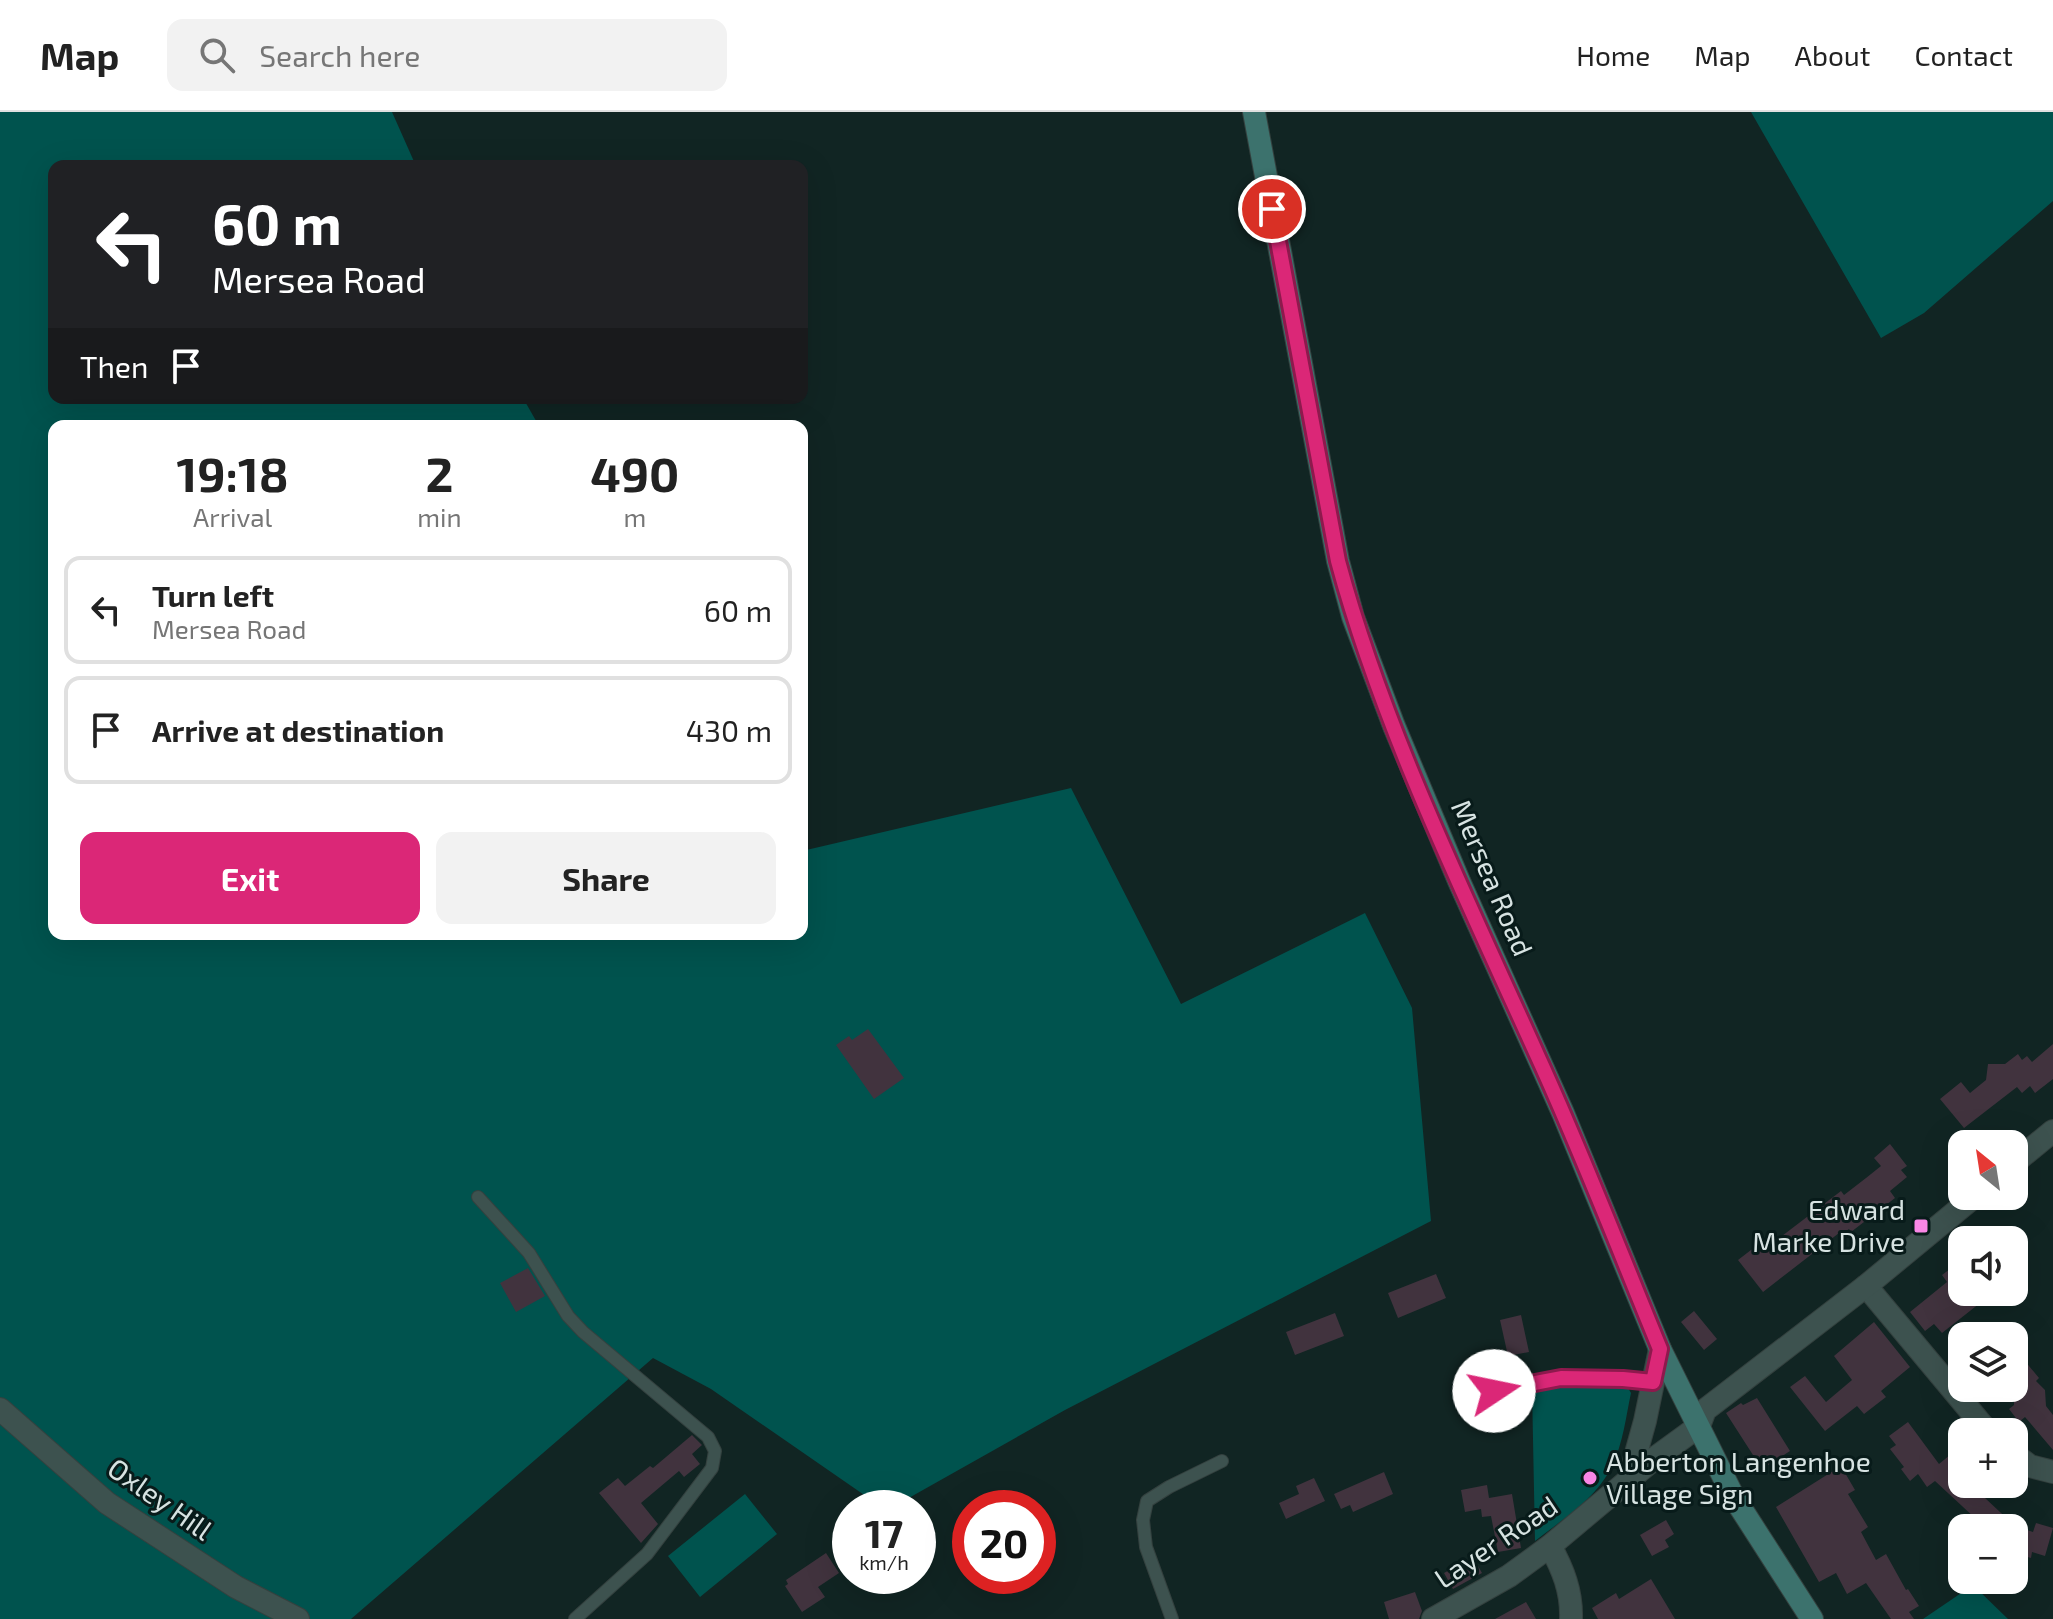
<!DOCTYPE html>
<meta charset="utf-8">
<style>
:root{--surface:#fff;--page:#f2f2f2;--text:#222;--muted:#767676;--line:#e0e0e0;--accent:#db2777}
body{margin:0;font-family:"Exo 2",sans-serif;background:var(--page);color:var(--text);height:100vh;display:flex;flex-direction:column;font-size:30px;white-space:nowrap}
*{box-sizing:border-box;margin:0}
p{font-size:26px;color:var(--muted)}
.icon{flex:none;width:44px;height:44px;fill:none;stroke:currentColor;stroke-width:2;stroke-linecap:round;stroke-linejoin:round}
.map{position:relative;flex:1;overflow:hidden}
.sheet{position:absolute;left:48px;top:308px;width:760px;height:520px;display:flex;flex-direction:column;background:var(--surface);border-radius:16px;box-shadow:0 8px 32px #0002}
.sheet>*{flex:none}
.top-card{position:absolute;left:48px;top:48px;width:760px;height:244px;border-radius:16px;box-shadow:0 8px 32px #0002;background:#202124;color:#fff;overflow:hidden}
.needle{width:52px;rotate:330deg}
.tools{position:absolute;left:1948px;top:1018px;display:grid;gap:16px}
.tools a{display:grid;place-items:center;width:80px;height:80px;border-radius:16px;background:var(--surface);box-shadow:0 8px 32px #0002;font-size:40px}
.speed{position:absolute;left:832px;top:1378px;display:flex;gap:16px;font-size:40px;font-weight:700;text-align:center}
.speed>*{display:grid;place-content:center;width:104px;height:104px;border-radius:50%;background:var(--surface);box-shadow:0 8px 32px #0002;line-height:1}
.speed small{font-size:20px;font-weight:400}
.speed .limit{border:12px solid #d22;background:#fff;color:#111}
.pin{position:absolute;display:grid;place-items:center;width:68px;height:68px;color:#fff;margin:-34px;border:4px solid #fff;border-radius:50%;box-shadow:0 2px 8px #0007}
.me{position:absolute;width:88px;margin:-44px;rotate:79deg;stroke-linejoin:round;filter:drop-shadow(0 0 6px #0008)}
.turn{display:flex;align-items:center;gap:28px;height:168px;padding:0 32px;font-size:36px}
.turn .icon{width:104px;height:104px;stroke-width:2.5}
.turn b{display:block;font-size:56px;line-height:68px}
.then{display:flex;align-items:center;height:76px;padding:0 32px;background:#0003;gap:16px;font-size:30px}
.eta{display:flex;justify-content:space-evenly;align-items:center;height:136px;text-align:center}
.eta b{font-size:48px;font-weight:700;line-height:56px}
.action{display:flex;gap:16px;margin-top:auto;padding:16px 32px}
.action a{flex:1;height:92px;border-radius:16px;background:var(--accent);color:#fff;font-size:32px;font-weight:700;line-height:92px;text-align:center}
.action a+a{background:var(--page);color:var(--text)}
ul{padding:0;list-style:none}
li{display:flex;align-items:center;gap:24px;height:108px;margin:0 16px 12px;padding:0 16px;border:4px solid var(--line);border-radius:16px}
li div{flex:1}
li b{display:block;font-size:30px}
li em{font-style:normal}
header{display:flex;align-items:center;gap:48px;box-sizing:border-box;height:112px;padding:0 40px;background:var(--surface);border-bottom:2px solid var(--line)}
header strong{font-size:38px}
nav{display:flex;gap:44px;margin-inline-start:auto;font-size:28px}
.search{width:560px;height:72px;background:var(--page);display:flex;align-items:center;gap:20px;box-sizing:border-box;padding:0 28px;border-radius:16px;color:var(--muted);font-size:30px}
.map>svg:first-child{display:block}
.green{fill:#00534e}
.building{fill:#41333e}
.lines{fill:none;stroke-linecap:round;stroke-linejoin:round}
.service-casing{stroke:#34413f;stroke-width:14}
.minor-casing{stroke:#34413f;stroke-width:24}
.tertiary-casing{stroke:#34413f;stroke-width:24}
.secondary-casing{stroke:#34413f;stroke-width:24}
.service{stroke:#3d524f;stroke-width:12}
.minor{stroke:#3d524f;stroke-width:22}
.tertiary{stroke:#3d524f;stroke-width:22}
.secondary{stroke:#3c726d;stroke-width:22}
.route-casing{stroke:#8e194d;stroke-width:20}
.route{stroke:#db2777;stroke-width:14}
.poi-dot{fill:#fa87e6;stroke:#081b1a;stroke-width:3}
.labels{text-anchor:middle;stroke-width:6;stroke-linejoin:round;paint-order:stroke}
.street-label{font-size:28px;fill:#d7e3e2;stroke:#081b1a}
.poi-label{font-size:28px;fill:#d7e3e2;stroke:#081b1a;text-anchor:end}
</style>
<header>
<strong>Map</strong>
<div class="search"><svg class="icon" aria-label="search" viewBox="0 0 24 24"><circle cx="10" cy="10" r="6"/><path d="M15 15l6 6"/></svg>Search here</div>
<nav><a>Home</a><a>Map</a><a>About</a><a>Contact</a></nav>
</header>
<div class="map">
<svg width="2053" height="1507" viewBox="0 0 2053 1507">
<rect width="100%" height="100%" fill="#112523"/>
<path class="green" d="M 0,0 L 392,0 L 416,54 L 54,54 L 54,286 L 523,286 L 539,314 L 54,314 L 54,822 L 802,822 L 802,739 L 1071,676 L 1181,892 L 1365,801 L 1412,896 L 1431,1109 L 1065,1298 L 891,1396 L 883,1396 L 711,1277 L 653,1246 L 351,1507 L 0,1507 Z
M 1751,0 L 2053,0 L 2053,89 L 1924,201 L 1881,226 Z
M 1532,1276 L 1628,1276 L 1631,1281 C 1626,1304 1623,1332 1612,1354 C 1596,1387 1563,1407 1535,1429 Z
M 745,1382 L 777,1422 L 700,1485 L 668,1444 Z
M 1973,1473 L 2008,1507 L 1923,1507 Z"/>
<path class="building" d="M 868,917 L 904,966 L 874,987 L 836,933 L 849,924 L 852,928 Z
M 2053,932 L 2053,967 L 2035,981 L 2030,974 L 2022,981 L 2017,975 L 1964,1016 L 1940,987 L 1961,970 L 1970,981 L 1986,968 L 1988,952 L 2005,952 L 2018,942 L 2022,948 L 2027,944 L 2032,950 Z
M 1890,1032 L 1907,1054 L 1901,1058 L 1907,1065 L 1890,1079 L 1895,1086 L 1851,1120 L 1849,1117 L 1841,1123 L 1839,1121 L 1763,1180 L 1738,1148 L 1760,1131 L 1765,1137 L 1841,1079 L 1844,1083 L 1866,1066 L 1881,1054 L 1874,1046 Z
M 1962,1148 L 1962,1180 L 1994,1180 L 1942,1221 L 1934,1212 L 1925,1219 L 1910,1200 L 1947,1170 L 1942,1163 Z
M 528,1156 L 545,1184 L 516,1200 L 500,1171 Z
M 1436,1162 L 1446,1186 L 1398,1206 L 1388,1181 Z
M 1694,1199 L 1717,1227 L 1704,1238 L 1681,1210 Z
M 1335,1201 L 1344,1224 L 1295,1243 L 1286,1220 Z
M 1521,1203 L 1529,1240 L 1508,1244 L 1500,1208 Z
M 1874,1210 L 1910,1255 L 1881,1279 L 1886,1285 L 1864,1302 L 1857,1294 L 1825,1319 L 1790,1275 L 1805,1264 L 1826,1290 L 1852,1268 L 1834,1244 Z
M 2014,1236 L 2039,1266 L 2036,1269 L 2045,1278 L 2046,1294 L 2053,1303 L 2053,1338 L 2025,1305 L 2019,1310 L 2009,1297 L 2014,1293 Z
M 1757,1286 L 1790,1339 L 1762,1357 L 1726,1301 L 1741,1291 L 1743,1293 Z
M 1908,1310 L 1939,1352 L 1962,1333 L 1962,1372 L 1998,1372 L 1985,1386 L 2015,1414 L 2033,1420 L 2036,1411 L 2053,1416 L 2045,1444 L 2032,1440 L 2031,1446 L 2014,1441 L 2014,1416 L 1968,1416 L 1976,1407 L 1935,1369 L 1927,1375 L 1918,1362 L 1910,1369 L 1901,1357 L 1904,1355 L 1890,1337 L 1896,1333 L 1889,1324 Z
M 692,1323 L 702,1333 L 692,1342 L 700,1352 L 684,1365 L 679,1359 L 641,1391 L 658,1412 L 641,1431 L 599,1381 L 618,1366 L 625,1374 L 650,1354 L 653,1356 Z
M 1841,1354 L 1855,1378 L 1848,1382 L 1868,1415 L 1861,1420 L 1876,1448 L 1886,1442 L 1906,1478 L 1908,1477 L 1919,1494 L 1909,1500 L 1914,1507 L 1891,1507 L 1866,1471 L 1847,1482 L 1836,1461 L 1819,1470 L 1776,1395 Z
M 1384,1360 L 1393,1382 L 1353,1400 L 1350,1393 L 1341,1397 L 1334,1382 Z
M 1314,1366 L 1325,1389 L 1286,1407 L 1279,1391 L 1299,1382 L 1296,1374 Z
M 1487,1373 L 1489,1386 L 1512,1382 L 1521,1436 L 1498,1440 L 1491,1404 L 1482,1405 L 1481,1397 L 1465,1400 L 1461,1378 Z
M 1666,1408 L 1674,1422 L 1665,1428 L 1669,1435 L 1652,1444 L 1640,1423 Z
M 826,1441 L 839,1461 L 818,1475 L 825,1485 L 802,1500 L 785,1474 L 788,1472 L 786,1468 Z
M 1473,1445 L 1482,1461 L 1453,1477 L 1444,1461 Z
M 1651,1467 L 1675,1507 L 1598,1507 L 1592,1496 L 1616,1481 L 1619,1487 Z
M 1415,1480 L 1422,1499 L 1419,1507 L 1389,1507 L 1384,1490 Z
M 1526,1490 L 1536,1507 L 1495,1507 Z"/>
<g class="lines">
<defs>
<path id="service" d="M 478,1085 L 529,1141 L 568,1204 L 583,1220 L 708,1325 L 715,1339 L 712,1356 L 647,1442 L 575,1507
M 1494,1279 L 1561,1266 L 1623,1267 L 1653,1270
M 1172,1507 L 1146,1435 L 1143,1408 L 1147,1389 L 1169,1375 L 1222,1349"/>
<path id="minor" d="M 1866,1174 L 1988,1320
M 2014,1342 L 2030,1354 L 2053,1360"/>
<path id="tertiary" d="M 2014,1051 L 2053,1019
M 0,1297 L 107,1391 L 236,1475 L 298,1507
M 1628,1370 L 1645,1309 L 1660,1237
M 1550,1434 C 1563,1457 1572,1480 1571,1507
M 1433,1507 L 1509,1464 L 1550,1434 L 1655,1346 L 1699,1314 L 1705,1298 L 1866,1174 L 1975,1084"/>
<path id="secondary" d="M 1254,0 L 1338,449 L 1353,505 L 1394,614 L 1459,769 L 1563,1001 L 1660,1237 L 1733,1384 L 1812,1507"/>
</defs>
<use href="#service" class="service-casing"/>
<use href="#minor" class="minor-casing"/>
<use href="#tertiary" class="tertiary-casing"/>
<use href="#secondary" class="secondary-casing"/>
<use href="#service" class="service"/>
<use href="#minor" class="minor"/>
<use href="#tertiary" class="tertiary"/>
<use href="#secondary" class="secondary"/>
</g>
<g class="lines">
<defs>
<path id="route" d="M 1272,97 L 1338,449 C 1384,619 1466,785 1538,945 C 1582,1041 1620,1140 1660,1237 L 1653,1270 L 1623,1267 L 1561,1266 L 1494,1279"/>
</defs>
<use href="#route" class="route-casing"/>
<use href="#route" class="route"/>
</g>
<g class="poi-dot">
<rect x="1913" y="1106" width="16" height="16" rx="4"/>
<circle cx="1590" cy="1366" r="8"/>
</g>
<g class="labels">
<g class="street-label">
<text transform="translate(1492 766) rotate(67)" y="10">Mersea Road</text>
<text transform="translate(160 1387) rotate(35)" y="10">Oxley Hill</text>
<text transform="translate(1496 1430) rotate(-34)" y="10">Layer Road</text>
</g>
<g class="poi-label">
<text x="1905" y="1108">Edward<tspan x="1905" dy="32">Marke Drive</tspan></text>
<text x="1606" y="1360" text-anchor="start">Abberton Langenhoe<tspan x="1606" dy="32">Village Sign</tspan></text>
</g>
</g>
</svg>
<div class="tools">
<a><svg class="needle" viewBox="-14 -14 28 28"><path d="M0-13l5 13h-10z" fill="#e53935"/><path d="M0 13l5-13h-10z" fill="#767676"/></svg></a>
<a><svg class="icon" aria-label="sound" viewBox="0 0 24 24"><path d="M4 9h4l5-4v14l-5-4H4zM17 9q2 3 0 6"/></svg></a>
<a><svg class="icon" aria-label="layers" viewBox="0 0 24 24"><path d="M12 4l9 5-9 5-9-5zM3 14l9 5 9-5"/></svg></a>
<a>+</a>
<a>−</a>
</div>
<div class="speed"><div>17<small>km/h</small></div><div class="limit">20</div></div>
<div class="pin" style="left:1272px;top:97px;background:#d93025"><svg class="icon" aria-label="arrive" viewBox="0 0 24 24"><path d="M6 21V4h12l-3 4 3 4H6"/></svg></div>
<svg class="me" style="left:1494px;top:1279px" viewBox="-20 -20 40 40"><circle r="19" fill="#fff"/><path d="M0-13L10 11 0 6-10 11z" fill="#db2777"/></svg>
<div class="top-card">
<div class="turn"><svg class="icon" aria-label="left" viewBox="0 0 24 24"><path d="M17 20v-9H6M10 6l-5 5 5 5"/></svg><div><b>60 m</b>Mersea Road</div></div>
<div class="then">Then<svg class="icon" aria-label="arrive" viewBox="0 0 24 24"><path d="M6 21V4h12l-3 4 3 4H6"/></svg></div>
</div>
<section class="sheet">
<div class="eta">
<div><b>19:18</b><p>Arrival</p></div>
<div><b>2</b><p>min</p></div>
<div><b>490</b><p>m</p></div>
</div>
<ul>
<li><svg class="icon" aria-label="left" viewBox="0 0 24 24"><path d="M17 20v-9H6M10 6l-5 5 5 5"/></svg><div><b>Turn left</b><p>Mersea Road</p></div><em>60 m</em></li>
<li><svg class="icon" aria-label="arrive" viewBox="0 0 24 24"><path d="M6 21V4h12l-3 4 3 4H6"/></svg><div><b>Arrive at destination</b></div><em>430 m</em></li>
</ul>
<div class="action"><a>Exit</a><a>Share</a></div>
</section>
</div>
